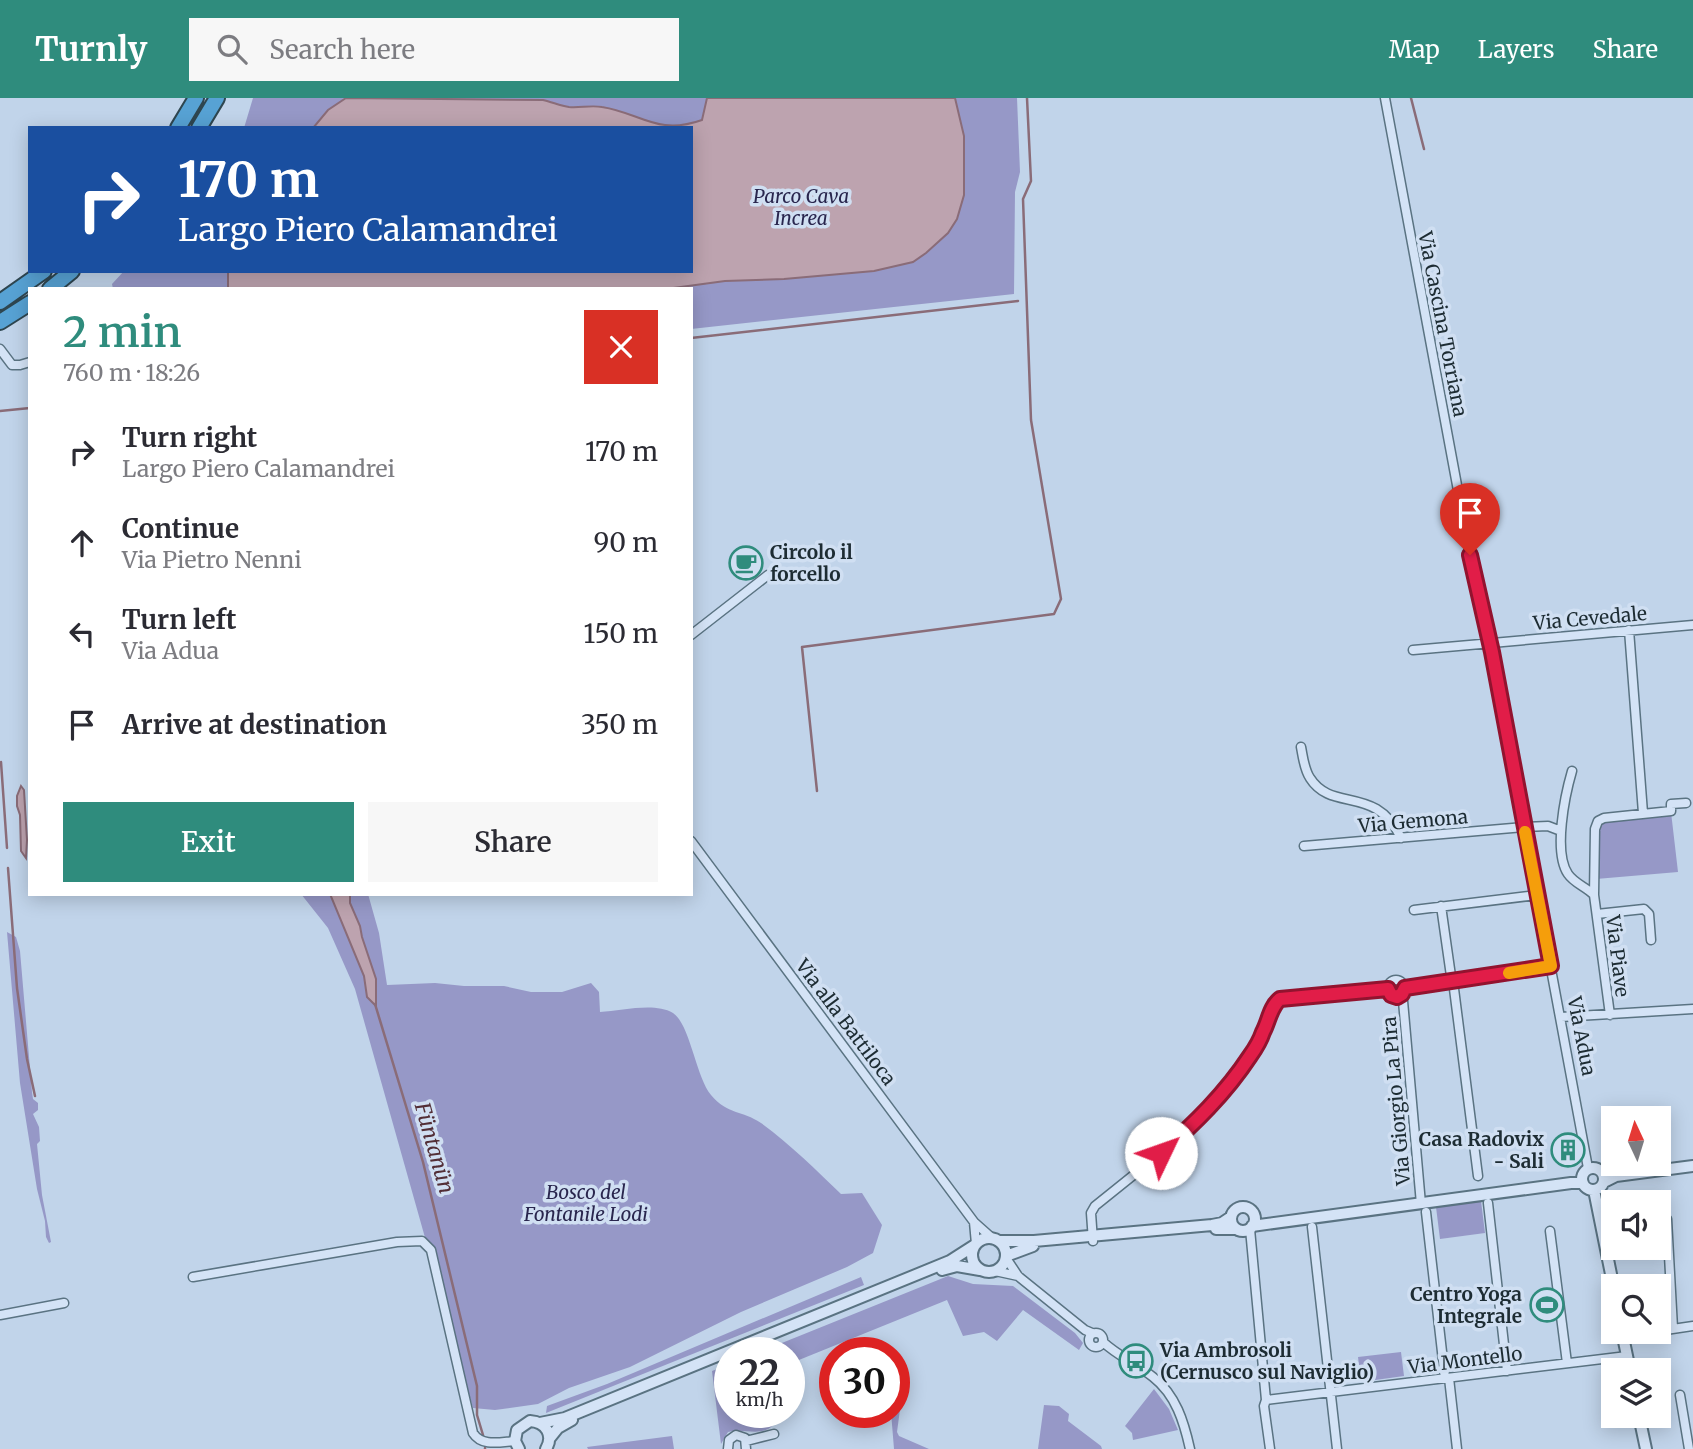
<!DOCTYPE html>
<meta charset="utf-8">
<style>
:root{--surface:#fff;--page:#f7f7f7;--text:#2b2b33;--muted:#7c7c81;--accent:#2f8c7d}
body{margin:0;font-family:Merriweather,serif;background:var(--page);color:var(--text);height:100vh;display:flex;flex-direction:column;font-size:26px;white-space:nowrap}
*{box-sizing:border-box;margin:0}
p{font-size:23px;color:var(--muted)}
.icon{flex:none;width:38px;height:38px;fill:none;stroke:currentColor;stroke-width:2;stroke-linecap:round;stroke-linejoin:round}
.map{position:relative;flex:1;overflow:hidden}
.details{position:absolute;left:28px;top:189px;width:665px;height:609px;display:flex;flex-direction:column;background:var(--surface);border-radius:0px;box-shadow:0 4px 18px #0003}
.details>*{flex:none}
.guide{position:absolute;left:28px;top:28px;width:665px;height:147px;border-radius:0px;box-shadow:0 4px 18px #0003;background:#1a4fa0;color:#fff;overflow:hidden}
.needle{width:46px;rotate:356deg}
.fabs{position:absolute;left:1601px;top:1008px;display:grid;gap:14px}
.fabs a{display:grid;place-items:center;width:70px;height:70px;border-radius:0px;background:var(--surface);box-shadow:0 4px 18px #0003;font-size:35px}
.speed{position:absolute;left:714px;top:1239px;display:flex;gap:14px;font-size:35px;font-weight:700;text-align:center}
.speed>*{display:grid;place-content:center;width:91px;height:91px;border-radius:50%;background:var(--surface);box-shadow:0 4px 18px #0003;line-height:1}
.speed small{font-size:18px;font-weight:400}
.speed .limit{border:10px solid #d22;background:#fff;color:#111}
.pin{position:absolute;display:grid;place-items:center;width:60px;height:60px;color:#fff;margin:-72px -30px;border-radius:50% 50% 50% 0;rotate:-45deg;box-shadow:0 0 7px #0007}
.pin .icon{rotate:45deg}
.me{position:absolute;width:77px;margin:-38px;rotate:48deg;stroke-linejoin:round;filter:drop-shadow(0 0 5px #0008)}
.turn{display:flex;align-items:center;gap:24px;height:147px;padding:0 35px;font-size:32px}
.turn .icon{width:91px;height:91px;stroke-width:2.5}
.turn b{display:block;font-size:49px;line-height:60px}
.round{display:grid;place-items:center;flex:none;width:74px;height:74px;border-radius:0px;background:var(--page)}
.headline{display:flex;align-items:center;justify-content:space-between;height:119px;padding:0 35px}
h1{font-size:42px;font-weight:600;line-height:52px;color:var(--accent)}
.primary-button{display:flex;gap:14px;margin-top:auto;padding:14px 35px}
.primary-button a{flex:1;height:80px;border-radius:0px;background:var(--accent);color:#fff;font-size:28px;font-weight:600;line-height:80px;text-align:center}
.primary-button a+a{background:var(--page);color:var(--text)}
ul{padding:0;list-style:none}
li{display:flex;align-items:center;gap:21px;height:91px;padding:0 35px}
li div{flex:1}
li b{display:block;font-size:26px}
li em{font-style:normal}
header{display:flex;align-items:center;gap:42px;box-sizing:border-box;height:98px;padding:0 35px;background:var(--accent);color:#fff}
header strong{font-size:33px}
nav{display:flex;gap:38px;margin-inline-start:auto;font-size:24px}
.search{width:490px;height:63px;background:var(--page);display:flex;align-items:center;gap:18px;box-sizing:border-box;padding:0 24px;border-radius:0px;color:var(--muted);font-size:26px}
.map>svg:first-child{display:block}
.green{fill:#9698c7}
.water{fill:#bda3af;stroke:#8a6c78;stroke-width:2}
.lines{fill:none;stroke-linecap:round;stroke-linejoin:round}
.stream{stroke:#8a6c78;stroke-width:2.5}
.minor-casing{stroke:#5a7382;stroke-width:11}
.tertiary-casing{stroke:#5a7382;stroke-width:14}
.motorway-casing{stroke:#2e4650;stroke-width:18}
.minor{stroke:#d4e3f6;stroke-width:8}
.tertiary{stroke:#d4e3f6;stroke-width:10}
.motorway{stroke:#57a2d4;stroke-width:14}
.route-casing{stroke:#92132f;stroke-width:18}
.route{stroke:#e11d48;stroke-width:12}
.slow{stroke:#f59e0b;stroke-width:12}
.labels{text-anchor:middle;stroke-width:7;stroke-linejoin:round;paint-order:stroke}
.park-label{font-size:19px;font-style:italic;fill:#29264e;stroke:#d0dff2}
.street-label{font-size:19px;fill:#1d2c33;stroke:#d0dff2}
.poi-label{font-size:19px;font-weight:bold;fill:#1d2c33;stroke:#d0dff2;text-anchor:start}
.water-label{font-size:21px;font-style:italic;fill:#522e36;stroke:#d0dff2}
</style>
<header>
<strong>Turnly</strong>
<div class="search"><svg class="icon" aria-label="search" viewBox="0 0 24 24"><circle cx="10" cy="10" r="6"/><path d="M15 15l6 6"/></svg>Search here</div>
<nav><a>Map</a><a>Layers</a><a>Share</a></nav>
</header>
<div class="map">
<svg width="1693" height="1351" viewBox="0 0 1693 1351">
<rect width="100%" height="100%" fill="#c1d4ea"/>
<path class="green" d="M 253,0 L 1017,0 L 1020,74 L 1015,94 L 1014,196 L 691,231 L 691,191 L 113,191 L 112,186 L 124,173 L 691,173 L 691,30 L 244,30 Z
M 1671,714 L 1678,774 L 1596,781 L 1599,726 L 1603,724 Z
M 301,796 L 368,796 L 379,835 L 387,887 L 435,885 L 464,888 L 504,888 L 531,894 L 562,894 L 591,885 L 599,894 L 600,914 C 622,913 654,904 673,915 C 690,926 696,979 711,997 C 728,1017 742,1012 761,1025 C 790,1046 816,1072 841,1096 L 862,1095 L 882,1127 L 873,1155 L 847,1169 L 741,1214 L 630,1269 L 569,1290 L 538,1306 L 495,1312 L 473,1310 L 355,891 L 328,830 Z
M 7,834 L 16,839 L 20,853 L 32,994 L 33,1001 L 38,1005 L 38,1012 L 33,1016 L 39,1029 L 40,1043 L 37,1046 L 42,1097 L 51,1144 L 49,1145 L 46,1139 L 45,1123 L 37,1091 L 20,985 Z
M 1481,1103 L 1485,1135 L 1440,1141 L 1436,1109 Z
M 948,1178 L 973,1186 L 1013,1188 L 1075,1235 L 1083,1245 L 1079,1252 L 1023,1212 L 997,1243 L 984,1234 L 963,1238 L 947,1202 L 789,1266 L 789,1255 L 757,1255 Z
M 861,1179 L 864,1187 L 546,1315 L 547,1308 L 607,1286 Z
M 1401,1254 L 1404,1278 L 1361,1284 L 1358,1259 Z
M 730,1266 L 730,1314 L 774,1314 L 777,1322 C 765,1342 745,1329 728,1334 L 721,1346 L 712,1273 Z
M 903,1289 L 897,1334 L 899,1338 L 929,1351 L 894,1351 L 891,1314 L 894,1314 L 894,1292 Z
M 1154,1291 L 1169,1311 L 1178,1332 L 1133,1342 L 1132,1335 L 1125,1328 Z
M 1044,1307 L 1059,1308 L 1069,1316 L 1068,1323 L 1101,1348 L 1102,1351 L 1038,1351 Z
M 672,1338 L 674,1351 L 588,1351 L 587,1349 Z"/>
<path class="water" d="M 346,0 L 543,2 C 552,4 561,8 569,9 C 580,10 591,7 602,9 C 641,15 657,38 702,22 L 707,0 L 955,0 L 964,38 L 964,97 L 957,121 L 948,135 L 926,155 L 913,164 L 874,173 L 784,181 L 725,183 L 666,191 L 228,191 L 228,173 L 691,173 L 691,30 L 313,30 L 328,12 Z
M 21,688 L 24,692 L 27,742 L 26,760 L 21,753 L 20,717 L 17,708 L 17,698 Z
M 330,796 L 350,796 L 350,805 L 360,828 L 362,839 L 376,881 L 376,908 L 367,899 L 364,878 Z"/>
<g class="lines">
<path class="stream" d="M 1411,0 L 1424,51
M 691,240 L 1018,203
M 0,313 L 30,310
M 1,664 L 7,750
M 817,693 L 802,549 L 1054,516 L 1061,501 L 1031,322 L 1023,101 L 1031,83 L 1027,0
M 8,770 L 17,890 L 27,961 L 35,998
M 375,906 L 423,1064 L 477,1288 L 477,1317 L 483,1337
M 485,1350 L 485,1351"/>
<defs>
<path id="minor" d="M 1385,0 L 1470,457 L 1492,554 L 1588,1070
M 0,251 L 12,267 L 20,267 L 30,264
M 1629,532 L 1643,715
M 691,537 L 768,477
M 1413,552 L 1693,527
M 1301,649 C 1303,659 1304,671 1310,680 C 1332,715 1376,686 1401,740
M 1572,673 C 1565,697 1553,754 1568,776 C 1574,785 1586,789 1594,797 L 1610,917
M 691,743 L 974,1124 L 992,1140
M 1304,748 L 1524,729 L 1548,728 L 1561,733
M 1594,797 L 1595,731 L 1598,723 L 1604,720 L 1671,713 L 1671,706 L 1686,705
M 1441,808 L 1451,878
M 1414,812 L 1537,797
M 1597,816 L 1644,811 L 1649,816 L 1651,842
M1388 890a8 8 0 1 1 16 0a8 8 0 1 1-16 0Z
M 1453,883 L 1478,1078
M 1405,890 L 1551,868
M 1400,898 L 1403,903 L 1421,1106
M 1561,919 L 1693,911
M 1488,1105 L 1507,1273
M 1426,1114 L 1445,1280
M 1667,1121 L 1673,1230
M 974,1124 L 976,1146
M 1312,1129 L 1337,1351
M 1250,1131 L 1266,1302 L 1264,1308 L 1270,1351
M 1550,1133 L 1567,1265
M 1093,1143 L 1091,1115 L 1095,1108 L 1161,1055 L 1214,1005 L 1251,955 L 1263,936 L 1277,903 L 1295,899 L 1388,891
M 1006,1160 L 1018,1178 L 1085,1232 L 1092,1235
M 995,1173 L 1018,1178
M 193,1179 L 397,1144 L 422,1143 L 431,1152 L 473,1335 C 482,1349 500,1344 515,1343
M 0,1217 L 64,1205
M 1659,1233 L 1693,1228
M1089 1242a7 7 0 1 1 14 0a7 7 0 1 1-14 0Z
M 1623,1239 L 1653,1234
M 1103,1244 C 1118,1258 1137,1266 1153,1279 C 1176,1297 1184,1324 1190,1351
M 1449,1280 L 1457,1351
M 1680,1297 L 1689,1351
M 1266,1302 L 1627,1258
M 746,1343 L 774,1336
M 728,1351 L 729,1342 L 736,1337 L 745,1340 L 746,1351"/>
<path id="tertiary" d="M1582 1081a11 11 0 1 1 22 0a11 11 0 1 1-22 0Z
M 1604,1084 L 1616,1078 L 1693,1068
M 1594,1092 L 1614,1191
M1231 1121a12 12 0 1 1 24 0a12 12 0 1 1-24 0Z
M 1252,1128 L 1571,1085 L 1583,1085
M 1216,1131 L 1235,1131
M972 1157a17 17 0 1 1 34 0a17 17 0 1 1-34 0Z
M 1000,1143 L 1034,1143 L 1212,1127 L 1222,1125 L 1231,1119
M 1006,1158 L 1033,1148
M 942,1172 L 957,1168 L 980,1172
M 1622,1234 L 1630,1272
M 1639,1318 L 1646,1351
M 540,1325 L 565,1320 L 950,1163 L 975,1147
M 550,1340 L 558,1330 L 572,1322
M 519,1351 L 515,1343 L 517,1332 L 530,1323 C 546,1324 554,1337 546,1351"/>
<path id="motorway" d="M 178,30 L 196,0
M 199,30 L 217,0
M 50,191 L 72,173
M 0,204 L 44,173
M 0,224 L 30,205"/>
</defs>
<use href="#minor" class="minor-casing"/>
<use href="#tertiary" class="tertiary-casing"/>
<use href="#motorway" class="motorway-casing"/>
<use href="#minor" class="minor"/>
<use href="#tertiary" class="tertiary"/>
<use href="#motorway" class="motorway"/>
</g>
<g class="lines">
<defs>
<path id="route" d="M 1161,1055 C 1194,1026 1225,996 1250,958 C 1255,951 1260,943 1263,934 C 1269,923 1270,909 1280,901 L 1388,891 L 1391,897 L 1397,899 L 1402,896 L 1405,890 L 1551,868 L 1492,554 L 1470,457"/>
</defs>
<use href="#route" class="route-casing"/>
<use href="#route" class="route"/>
<path class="slow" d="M 1509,875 L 1551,868 L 1525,734"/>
</g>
<defs>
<symbol id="cafe-ring" viewBox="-11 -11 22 22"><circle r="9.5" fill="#d0dff2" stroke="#2f8c7d" stroke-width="1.5"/><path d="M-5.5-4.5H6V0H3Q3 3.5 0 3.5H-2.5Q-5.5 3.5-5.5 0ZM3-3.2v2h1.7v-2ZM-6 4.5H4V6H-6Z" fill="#2f8c7d"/></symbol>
<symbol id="building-ring" viewBox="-11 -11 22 22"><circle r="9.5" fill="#d0dff2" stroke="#2f8c7d" stroke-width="1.5"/><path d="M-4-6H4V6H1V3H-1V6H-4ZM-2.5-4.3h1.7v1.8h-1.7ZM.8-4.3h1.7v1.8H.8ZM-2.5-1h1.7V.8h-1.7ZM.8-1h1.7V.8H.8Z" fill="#2f8c7d"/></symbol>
<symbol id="stadium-ring" viewBox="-11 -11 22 22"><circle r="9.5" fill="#d0dff2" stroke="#2f8c7d" stroke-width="1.5"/><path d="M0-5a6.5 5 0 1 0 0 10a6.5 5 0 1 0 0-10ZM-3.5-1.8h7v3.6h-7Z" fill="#2f8c7d"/></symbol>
<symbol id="bus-ring" viewBox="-11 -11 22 22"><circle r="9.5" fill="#d0dff2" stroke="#2f8c7d" stroke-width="1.5"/><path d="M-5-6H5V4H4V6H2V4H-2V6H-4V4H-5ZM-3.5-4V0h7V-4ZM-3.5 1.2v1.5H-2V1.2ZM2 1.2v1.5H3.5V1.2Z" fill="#2f8c7d"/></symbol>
</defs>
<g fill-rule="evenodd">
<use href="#cafe-ring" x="727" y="446" width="38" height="38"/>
<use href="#building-ring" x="1549" y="1033" width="38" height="38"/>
<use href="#stadium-ring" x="1528" y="1188" width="38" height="38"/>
<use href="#bus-ring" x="1117" y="1244" width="38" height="38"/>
</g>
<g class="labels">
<g class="park-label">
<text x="801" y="105">Parco Cava<tspan x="801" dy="22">Increa</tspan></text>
<text x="586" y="1101">Bosco del<tspan x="586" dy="22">Fontanile Lodi</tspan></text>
</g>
<g class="street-label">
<text transform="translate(1443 226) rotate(79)" y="7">Via Cascina Torriana</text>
<text transform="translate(1590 520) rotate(-5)" y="7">Via Cevedale</text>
<text transform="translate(1413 723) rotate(-5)" y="7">Via Gemona</text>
<text transform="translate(1618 858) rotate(83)" y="7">Via Piave</text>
<text transform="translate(846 924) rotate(53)" y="7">Via alla Battiloca</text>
<text transform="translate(1582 938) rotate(79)" y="7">Via Adua</text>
<text transform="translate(1396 1003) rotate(-95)" y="7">Via Giorgio La Pira</text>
<text transform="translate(1465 1262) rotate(-7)" y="7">Via Montello</text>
</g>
<g class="poi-label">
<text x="770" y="461">Circolo il<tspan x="770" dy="22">forcello</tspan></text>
<text x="1544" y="1048" text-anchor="end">Casa Radovix<tspan x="1544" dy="22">- Sali</tspan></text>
<text x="1522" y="1203" text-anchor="end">Centro Yoga<tspan x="1522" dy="22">Integrale</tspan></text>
<text x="1160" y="1259">Via Ambrosoli<tspan x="1160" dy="22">(Cernusco sul Naviglio)</tspan></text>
</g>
<g class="water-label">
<text transform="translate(434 1050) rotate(74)" y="7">Füntanün</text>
</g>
</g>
</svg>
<div class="fabs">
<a><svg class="needle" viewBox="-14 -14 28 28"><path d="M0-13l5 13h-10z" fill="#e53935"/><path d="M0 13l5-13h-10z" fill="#7c7c81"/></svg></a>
<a><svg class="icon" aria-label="sound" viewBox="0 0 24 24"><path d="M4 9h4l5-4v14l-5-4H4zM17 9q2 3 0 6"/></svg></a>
<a><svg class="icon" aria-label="search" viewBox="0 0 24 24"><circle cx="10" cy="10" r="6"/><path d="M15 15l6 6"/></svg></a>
<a><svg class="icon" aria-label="layers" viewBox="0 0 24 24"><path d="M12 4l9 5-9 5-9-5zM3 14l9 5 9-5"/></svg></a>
</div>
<div class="speed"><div>22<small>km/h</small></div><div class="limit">30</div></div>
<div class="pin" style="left:1470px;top:457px;background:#d93025"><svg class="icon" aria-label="arrive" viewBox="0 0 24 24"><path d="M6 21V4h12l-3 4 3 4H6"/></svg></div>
<svg class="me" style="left:1161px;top:1055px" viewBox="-20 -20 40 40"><circle r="19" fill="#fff"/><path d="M0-13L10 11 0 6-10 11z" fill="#e11d48"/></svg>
<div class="guide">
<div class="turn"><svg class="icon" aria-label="right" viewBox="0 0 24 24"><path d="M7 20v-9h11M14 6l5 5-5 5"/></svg><div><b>170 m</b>Largo Piero Calamandrei</div></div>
</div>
<section class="details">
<div class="headline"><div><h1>2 min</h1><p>760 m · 18:26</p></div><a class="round" style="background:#d93025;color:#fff"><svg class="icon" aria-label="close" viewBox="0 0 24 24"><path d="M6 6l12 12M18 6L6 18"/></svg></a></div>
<ul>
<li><svg class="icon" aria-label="right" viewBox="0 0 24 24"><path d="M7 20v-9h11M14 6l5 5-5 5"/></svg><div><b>Turn right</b><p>Largo Piero Calamandrei</p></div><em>170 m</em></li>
<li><svg class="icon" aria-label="ahead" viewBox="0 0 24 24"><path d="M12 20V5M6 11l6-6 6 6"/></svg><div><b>Continue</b><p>Via Pietro Nenni</p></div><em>90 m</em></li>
<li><svg class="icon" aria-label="left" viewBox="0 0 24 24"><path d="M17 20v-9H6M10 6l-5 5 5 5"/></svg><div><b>Turn left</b><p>Via Adua</p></div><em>150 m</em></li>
<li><svg class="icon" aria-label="arrive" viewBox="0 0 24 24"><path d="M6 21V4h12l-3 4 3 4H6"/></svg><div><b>Arrive at destination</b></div><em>350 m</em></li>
</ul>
<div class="primary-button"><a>Exit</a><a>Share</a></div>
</section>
</div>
